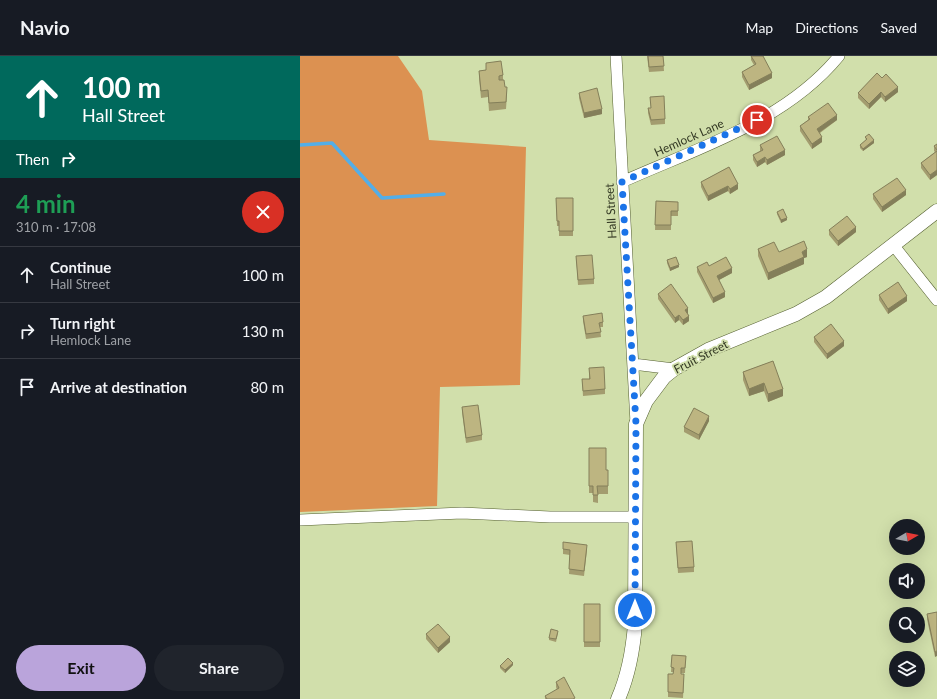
<!DOCTYPE html>
<meta charset="utf-8">
<style>
:root{--surface:#171b24;--page:#20242c;--text:#f1f3f6;--muted:#9ea1a6;--line:#363941;--accent:#baa4db}
body{margin:0;font-family:Lato,sans-serif;background:var(--page);color:var(--text);height:100vh;display:flex;flex-direction:column;font-size:15px;white-space:nowrap}
*{box-sizing:border-box;margin:0}
p{font-size:13px;color:var(--muted)}
.icon{flex:none;width:22px;height:22px;fill:none;stroke:currentColor;stroke-width:2;stroke-linecap:round;stroke-linejoin:round}
.map{position:relative;flex:1;overflow:hidden}
.side{display:flex;flex-direction:column;background:var(--surface);width:300px}
.side>*{flex:none}
.banner{background:#00695c;color:#fff;overflow:hidden}
.needle{width:26px;rotate:80deg}
.tools{position:absolute;left:589px;top:463px;display:grid;gap:8px}
.tools a{display:grid;place-items:center;width:36px;height:36px;border-radius:50%;background:var(--surface);box-shadow:0 4px 16px #0002;font-size:20px}
.pin{position:absolute;display:grid;place-items:center;width:34px;height:34px;color:#fff;margin:-17px;border:2px solid #fff;border-radius:50%;box-shadow:0 1px 4px #0007}
.me{position:absolute;width:44px;margin:-22px;rotate:0deg;stroke-linejoin:round;filter:drop-shadow(0 0 3px #0008)}
.turn{display:flex;align-items:center;gap:14px;height:84px;padding:0 16px;font-size:18px}
.turn .icon{width:52px;height:52px;stroke-width:2.5}
.turn b{display:block;font-size:28px;line-height:34px}
.then{display:flex;align-items:center;height:38px;padding:0 16px;background:#0003;gap:8px;font-size:15px}
.round{display:grid;place-items:center;flex:none;width:42px;height:42px;border-radius:21px;background:var(--page)}
.overview{display:flex;align-items:center;justify-content:space-between;height:68px;padding:0 16px}
h1{font-size:24px;font-weight:700;line-height:30px;color:#1e9e55}
.action{display:flex;gap:8px;margin-top:auto;padding:8px 16px}
.action a{flex:1;height:46px;border-radius:24px;background:var(--accent);color:#111;font-size:16px;font-weight:700;line-height:46px;text-align:center}
.action a+a{background:var(--page);color:var(--text)}
ul{padding:0;list-style:none}
li{display:flex;align-items:center;gap:12px;height:56px;padding:0 16px;border-top:1px solid var(--line)}
li div{flex:1}
li b{display:block;font-size:15px}
li em{font-style:normal}
header{display:flex;align-items:center;gap:24px;box-sizing:border-box;height:56px;padding:0 20px;background:var(--surface);border-bottom:1px solid var(--line)}
header strong{font-size:19px}
nav{display:flex;gap:22px;margin-inline-start:auto;font-size:14px}
main{display:flex;flex:1;min-height:0}
.map>svg:first-child{display:block}
.forest{fill:#dc9151}
.lines{fill:none;stroke-linecap:round;stroke-linejoin:round}
.stream{stroke:#53aee8;stroke-width:3.5}
.minor-casing{stroke:#535e2f;stroke-width:12}
.tertiary-casing{stroke:#535e2f;stroke-width:15}
.minor{stroke:#fff;stroke-width:11}
.tertiary{stroke:#fff;stroke-width:14}
.wall{fill:#a39c6f}
.shaded-wall{fill:#847f5a}
.building{fill:#bdb581;stroke:#847f5a}
.route{stroke:#1a73e8;stroke-width:7;stroke-dasharray:0 12.6}
.labels{text-anchor:middle;stroke-width:3.5;stroke-linejoin:round;paint-order:stroke}
.street-label{font-size:12px;fill:#343924;stroke:#d1dfab}
</style>
<header>
<strong>Navio</strong>
<nav><a>Map</a><a>Directions</a><a>Saved</a></nav>
</header>
<main>
<section class="side">
<div class="banner">
<div class="turn"><svg class="icon" aria-label="ahead" viewBox="0 0 24 24"><path d="M12 20V5M6 11l6-6 6 6"/></svg><div><b>100 m</b>Hall Street</div></div>
<div class="then">Then<svg class="icon" aria-label="right" viewBox="0 0 24 24"><path d="M7 20v-9h11M14 6l5 5-5 5"/></svg></div>
</div>
<div class="overview"><div><h1>4 min</h1><p>310 m · 17:08</p></div><a class="round" style="background:#d93025;color:#fff"><svg class="icon" aria-label="close" viewBox="0 0 24 24"><path d="M6 6l12 12M18 6L6 18"/></svg></a></div>
<ul>
<li><svg class="icon" aria-label="ahead" viewBox="0 0 24 24"><path d="M12 20V5M6 11l6-6 6 6"/></svg><div><b>Continue</b><p>Hall Street</p></div><em>100 m</em></li>
<li><svg class="icon" aria-label="right" viewBox="0 0 24 24"><path d="M7 20v-9h11M14 6l5 5-5 5"/></svg><div><b>Turn right</b><p>Hemlock Lane</p></div><em>130 m</em></li>
<li><svg class="icon" aria-label="arrive" viewBox="0 0 24 24"><path d="M6 21V4h12l-3 4 3 4H6"/></svg><div><b>Arrive at destination</b></div><em>80 m</em></li>
</ul>
<div class="action"><a>Exit</a><a>Share</a></div>
</section>
<div class="map">
<svg width="637" height="643" viewBox="0 0 637 643">
<rect width="100%" height="100%" fill="#d1dfab"/>
<path class="forest" d="M 0,0 L 98,0 L 122,35 L 129,84 L 226,91 L 220,329 L 140,331 L 137,450 L 0,456 Z"/>
<g class="lines">
<path class="stream" d="M 0,89 L 32,87 L 82,142 L 144,138"/>
<defs>
<path id="minor" d="M 316,0 L 336,367
M 322,126 C 397,92 485,66 539,0
M 594,190 L 637,244
M 333,308 L 374,313
M 0,464 L 162,457 L 250,461 L 335,461"/>
<path id="tertiary" d="M 318,643 C 329,618 333,594 335,568 L 336,368 L 346,345 L 364,321 L 374,313 L 408,294 L 496,258 L 526,241 L 637,155"/>
</defs>
<use href="#minor" class="minor-casing"/>
<use href="#tertiary" class="tertiary-casing"/>
<use href="#minor" class="minor"/>
<use href="#tertiary" class="tertiary"/>
</g>
<path class="wall" d="M 347,0 L 363,0 L 364,15 L 349,16 Z
M 451,0 L 463,0 L 472,22 L 449,34 L 442,21 L 442,16 L 454,9 L 451,4 Z
M 186,7 L 203,19 L 203,24 L 207,38 L 206,53 L 189,55 L 188,41 L 181,42 L 179,22 L 179,15 L 186,14 Z
M 582,22 L 598,36 L 585,46 L 581,41 L 569,53 L 558,42 L 558,37 Z
M 279,37 L 302,58 L 284,62 L 279,42 Z
M 350,41 L 365,63 L 365,68 L 351,69 L 348,57 L 348,52 L 351,52 Z
M 508,61 L 537,64 L 520,77 L 522,86 L 512,93 L 500,75 L 500,70 L 508,64 Z
M 565,81 L 574,87 L 563,95 L 560,92 L 560,89 L 566,84 Z
M 637,88 L 637,119 L 630,124 L 621,112 L 621,107 L 635,96 L 634,95 L 634,90 Z
M 460,89 L 485,99 L 467,109 L 465,106 L 457,111 L 453,104 L 453,99 L 460,95 Z
M 429,111 L 438,133 L 430,138 L 428,135 L 408,145 L 401,131 L 401,126 Z
M 573,138 L 606,139 L 582,156 L 573,143 Z
M 256,142 L 273,142 L 273,180 L 259,180 L 259,170 L 257,170 Z
M 356,145 L 378,146 L 378,160 L 371,160 L 371,174 L 355,174 Z
M 477,156 L 487,164 L 481,167 L 477,158 Z
M 529,174 L 556,176 L 538,190 L 529,179 Z
M 458,193 L 479,196 L 507,201 L 504,202 L 504,208 L 468,224 L 458,200 Z
M 276,200 L 294,223 L 294,228 L 278,229 Z
M 367,204 L 379,211 L 370,215 L 367,207 Z
M 409,210 L 432,217 L 419,224 L 425,241 L 413,247 L 397,216 L 397,211 Z
M 358,238 L 388,257 L 389,265 L 383,269 L 379,264 L 375,267 L 358,243 Z
M 579,239 L 607,245 L 588,258 L 579,244 Z
M 283,260 L 303,266 L 303,271 L 300,271 L 301,281 L 286,283 L 283,265 Z
M 514,281 L 544,290 L 527,303 L 514,286 Z
M 473,305 L 483,340 L 468,346 L 464,335 L 449,340 L 443,324 L 443,316 Z
M 289,312 L 305,333 L 305,338 L 283,340 L 282,323 L 289,323 Z
M 162,351 L 182,379 L 182,384 L 166,387 L 162,356 Z
M 409,365 L 399,384 L 384,376 L 384,371 Z
M 289,392 L 306,414 L 308,414 L 308,438 L 298,438 L 298,447 L 293,446 L 293,437 L 289,437 Z
M 376,486 L 394,511 L 394,516 L 378,517 Z
M 263,493 L 287,494 L 284,520 L 269,518 L 270,499 L 263,498 Z
M 284,548 L 300,548 L 300,591 L 284,591 Z
M 637,556 L 635,601 L 627,563 L 627,558 Z
M 258,577 L 256,586 L 249,584 L 249,582 Z
M 126,578 L 150,586 L 138,597 L 126,583 Z
M 372,599 L 386,600 L 385,617 L 381,617 L 381,618 L 384,623 L 383,642 L 368,641 L 368,618 L 373,618 L 373,616 L 371,616 Z
M 213,609 L 205,617 L 200,612 L 200,610 Z
M 256,626 L 275,643 L 245,643 L 245,640 L 257,634 L 256,631 Z"/>
<path class="shaded-wall" d="M 472,17 L 472,22 L 449,34 L 449,29 Z
M 598,31 L 598,36 L 585,46 L 585,41 Z
M 581,36 L 581,41 L 569,53 L 569,48 Z
M 302,53 L 302,58 L 284,62 L 284,57 Z
M 537,59 L 537,64 L 517,78 L 517,73 Z
M 522,81 L 522,86 L 512,93 L 512,88 Z
M 574,84 L 574,87 L 563,95 L 563,93 Z
M 485,94 L 485,99 L 467,109 L 467,104 Z
M 465,101 L 465,106 L 457,111 L 457,106 Z
M 637,114 L 637,119 L 630,124 L 630,119 Z
M 438,128 L 438,133 L 430,138 L 430,133 Z
M 428,130 L 428,135 L 408,145 L 408,140 Z
M 606,134 L 606,139 L 582,156 L 582,151 Z
M 487,162 L 487,164 L 481,167 L 481,164 Z
M 556,171 L 556,176 L 538,190 L 538,185 Z
M 507,193 L 507,201 L 504,202 L 504,208 L 468,224 L 468,217 L 502,196 Z
M 379,209 L 379,211 L 370,215 L 370,212 Z
M 432,212 L 432,217 L 417,225 L 417,220 Z
M 425,236 L 425,241 L 413,247 L 413,242 Z
M 607,240 L 607,245 L 588,258 L 588,253 Z
M 388,252 L 388,257 L 385,259 L 385,254 Z
M 379,259 L 379,264 L 375,267 L 375,262 Z
M 389,260 L 389,265 L 383,269 L 383,264 Z
M 544,285 L 544,290 L 527,303 L 527,298 Z
M 464,327 L 464,335 L 449,340 L 449,333 Z
M 483,333 L 483,340 L 468,346 L 468,338 Z
M 409,360 L 409,365 L 399,384 L 399,379 Z
M 150,581 L 150,586 L 138,597 L 138,592 Z
M 637,595 L 637,600 L 635,601 L 635,596 Z
M 213,607 L 213,609 L 205,617 L 205,614 Z"/>
<path class="building" d="M 348,0 L 363,0 L 364,10 L 349,11 Z
M 451,0 L 463,0 L 472,17 L 449,29 L 442,16 L 456,8 Z
M 201,5 L 203,19 L 199,20 L 199,24 L 204,24 L 205,31 L 207,31 L 206,46 L 189,47 L 188,34 L 181,35 L 179,15 L 186,14 L 186,7 Z
M 577,17 L 582,22 L 586,18 L 598,31 L 585,41 L 581,36 L 569,48 L 558,37 Z
M 297,32 L 302,53 L 284,57 L 279,37 Z
M 364,40 L 365,63 L 351,64 L 348,52 L 351,52 L 350,41 Z
M 528,47 L 537,59 L 517,73 L 522,81 L 512,88 L 500,70 L 510,63 L 508,61 Z
M 569,78 L 574,84 L 563,93 L 560,89 L 567,83 L 565,81 Z
M 477,80 L 485,94 L 467,104 L 465,101 L 457,106 L 453,99 L 463,94 L 460,89 Z
M 637,88 L 637,94 L 634,90 Z
M 637,95 L 637,114 L 630,119 L 621,107 Z
M 429,111 L 438,128 L 430,133 L 428,130 L 408,140 L 401,126 Z
M 597,122 L 606,134 L 582,151 L 573,138 Z
M 256,142 L 273,142 L 273,175 L 259,175 L 259,165 L 257,165 Z
M 356,145 L 378,146 L 378,155 L 371,155 L 371,169 L 355,169 Z
M 483,153 L 487,162 L 481,164 L 477,156 Z
M 547,160 L 556,171 L 538,185 L 529,174 Z
M 504,185 L 507,193 L 502,196 L 504,201 L 468,217 L 458,193 L 474,186 L 479,196 Z
M 292,199 L 294,223 L 278,224 L 276,200 Z
M 376,201 L 379,209 L 370,212 L 367,204 Z
M 426,201 L 432,212 L 417,220 L 425,236 L 413,242 L 397,211 L 407,206 L 409,210 Z
M 598,226 L 607,240 L 588,253 L 579,239 Z
M 371,228 L 388,252 L 385,254 L 389,260 L 383,264 L 379,259 L 375,262 L 358,238 Z
M 302,257 L 303,266 L 299,267 L 301,276 L 286,278 L 283,260 Z
M 531,268 L 544,285 L 527,298 L 514,281 Z
M 473,305 L 483,333 L 468,338 L 464,327 L 449,333 L 443,316 Z
M 304,311 L 305,333 L 283,335 L 282,323 L 290,323 L 289,312 Z
M 178,349 L 182,379 L 166,382 L 162,351 Z
M 394,352 L 409,360 L 399,379 L 384,371 Z
M 289,392 L 306,392 L 306,414 L 308,414 L 308,430 L 297,430 L 298,439 L 293,439 L 293,430 L 289,430 Z
M 392,485 L 394,511 L 378,512 L 376,486 Z
M 263,486 L 287,489 L 284,515 L 269,513 L 270,494 L 263,493 Z
M 284,548 L 300,548 L 300,586 L 284,586 Z
M 637,556 L 637,595 L 635,596 L 627,558 Z
M 138,568 L 150,581 L 138,592 L 126,578 Z
M 251,573 L 258,575 L 256,583 L 249,582 Z
M 372,599 L 386,600 L 385,612 L 381,612 L 381,618 L 384,618 L 383,637 L 368,636 L 368,618 L 373,618 L 374,612 L 371,611 Z
M 208,602 L 213,607 L 205,614 L 200,610 Z
M 264,621 L 275,642 L 273,643 L 247,643 L 245,640 L 259,632 L 256,626 Z"/>
<g class="lines">
<path class="route" d="M 335,554 L 336,368 L 322,126 L 457,64"/>
</g>
<g class="labels">
<g class="street-label">
<text transform="translate(389 82) rotate(-24)" y="4">Hemlock Lane</text>
<text transform="translate(311 155) rotate(-93)" y="4">Hall Street</text>
<text transform="translate(401 301) rotate(-27)" y="4">Fruit Street</text>
</g>
</g>
</svg>
<div class="tools">
<a><svg class="needle" viewBox="-14 -14 28 28"><path d="M0-13l5 13h-10z" fill="#e53935"/><path d="M0 13l5-13h-10z" fill="#9ea1a6"/></svg></a>
<a><svg class="icon" aria-label="sound" viewBox="0 0 24 24"><path d="M4 9h4l5-4v14l-5-4H4zM17 9q2 3 0 6"/></svg></a>
<a><svg class="icon" aria-label="search" viewBox="0 0 24 24"><circle cx="10" cy="10" r="6"/><path d="M15 15l6 6"/></svg></a>
<a><svg class="icon" aria-label="layers" viewBox="0 0 24 24"><path d="M12 4l9 5-9 5-9-5zM3 14l9 5 9-5"/></svg></a>
</div>
<div class="pin" style="left:457px;top:64px;background:#d93025"><svg class="icon" aria-label="arrive" viewBox="0 0 24 24"><path d="M6 21V4h12l-3 4 3 4H6"/></svg></div>
<svg class="me" style="left:335px;top:554px" viewBox="-20 -20 40 40"><circle r="17" fill="#1a73e8" stroke="#fff" stroke-width="3"/><path d="M0-11L8 9 0 5-8 9z" fill="#fff"/></svg>
</div>
</main>
